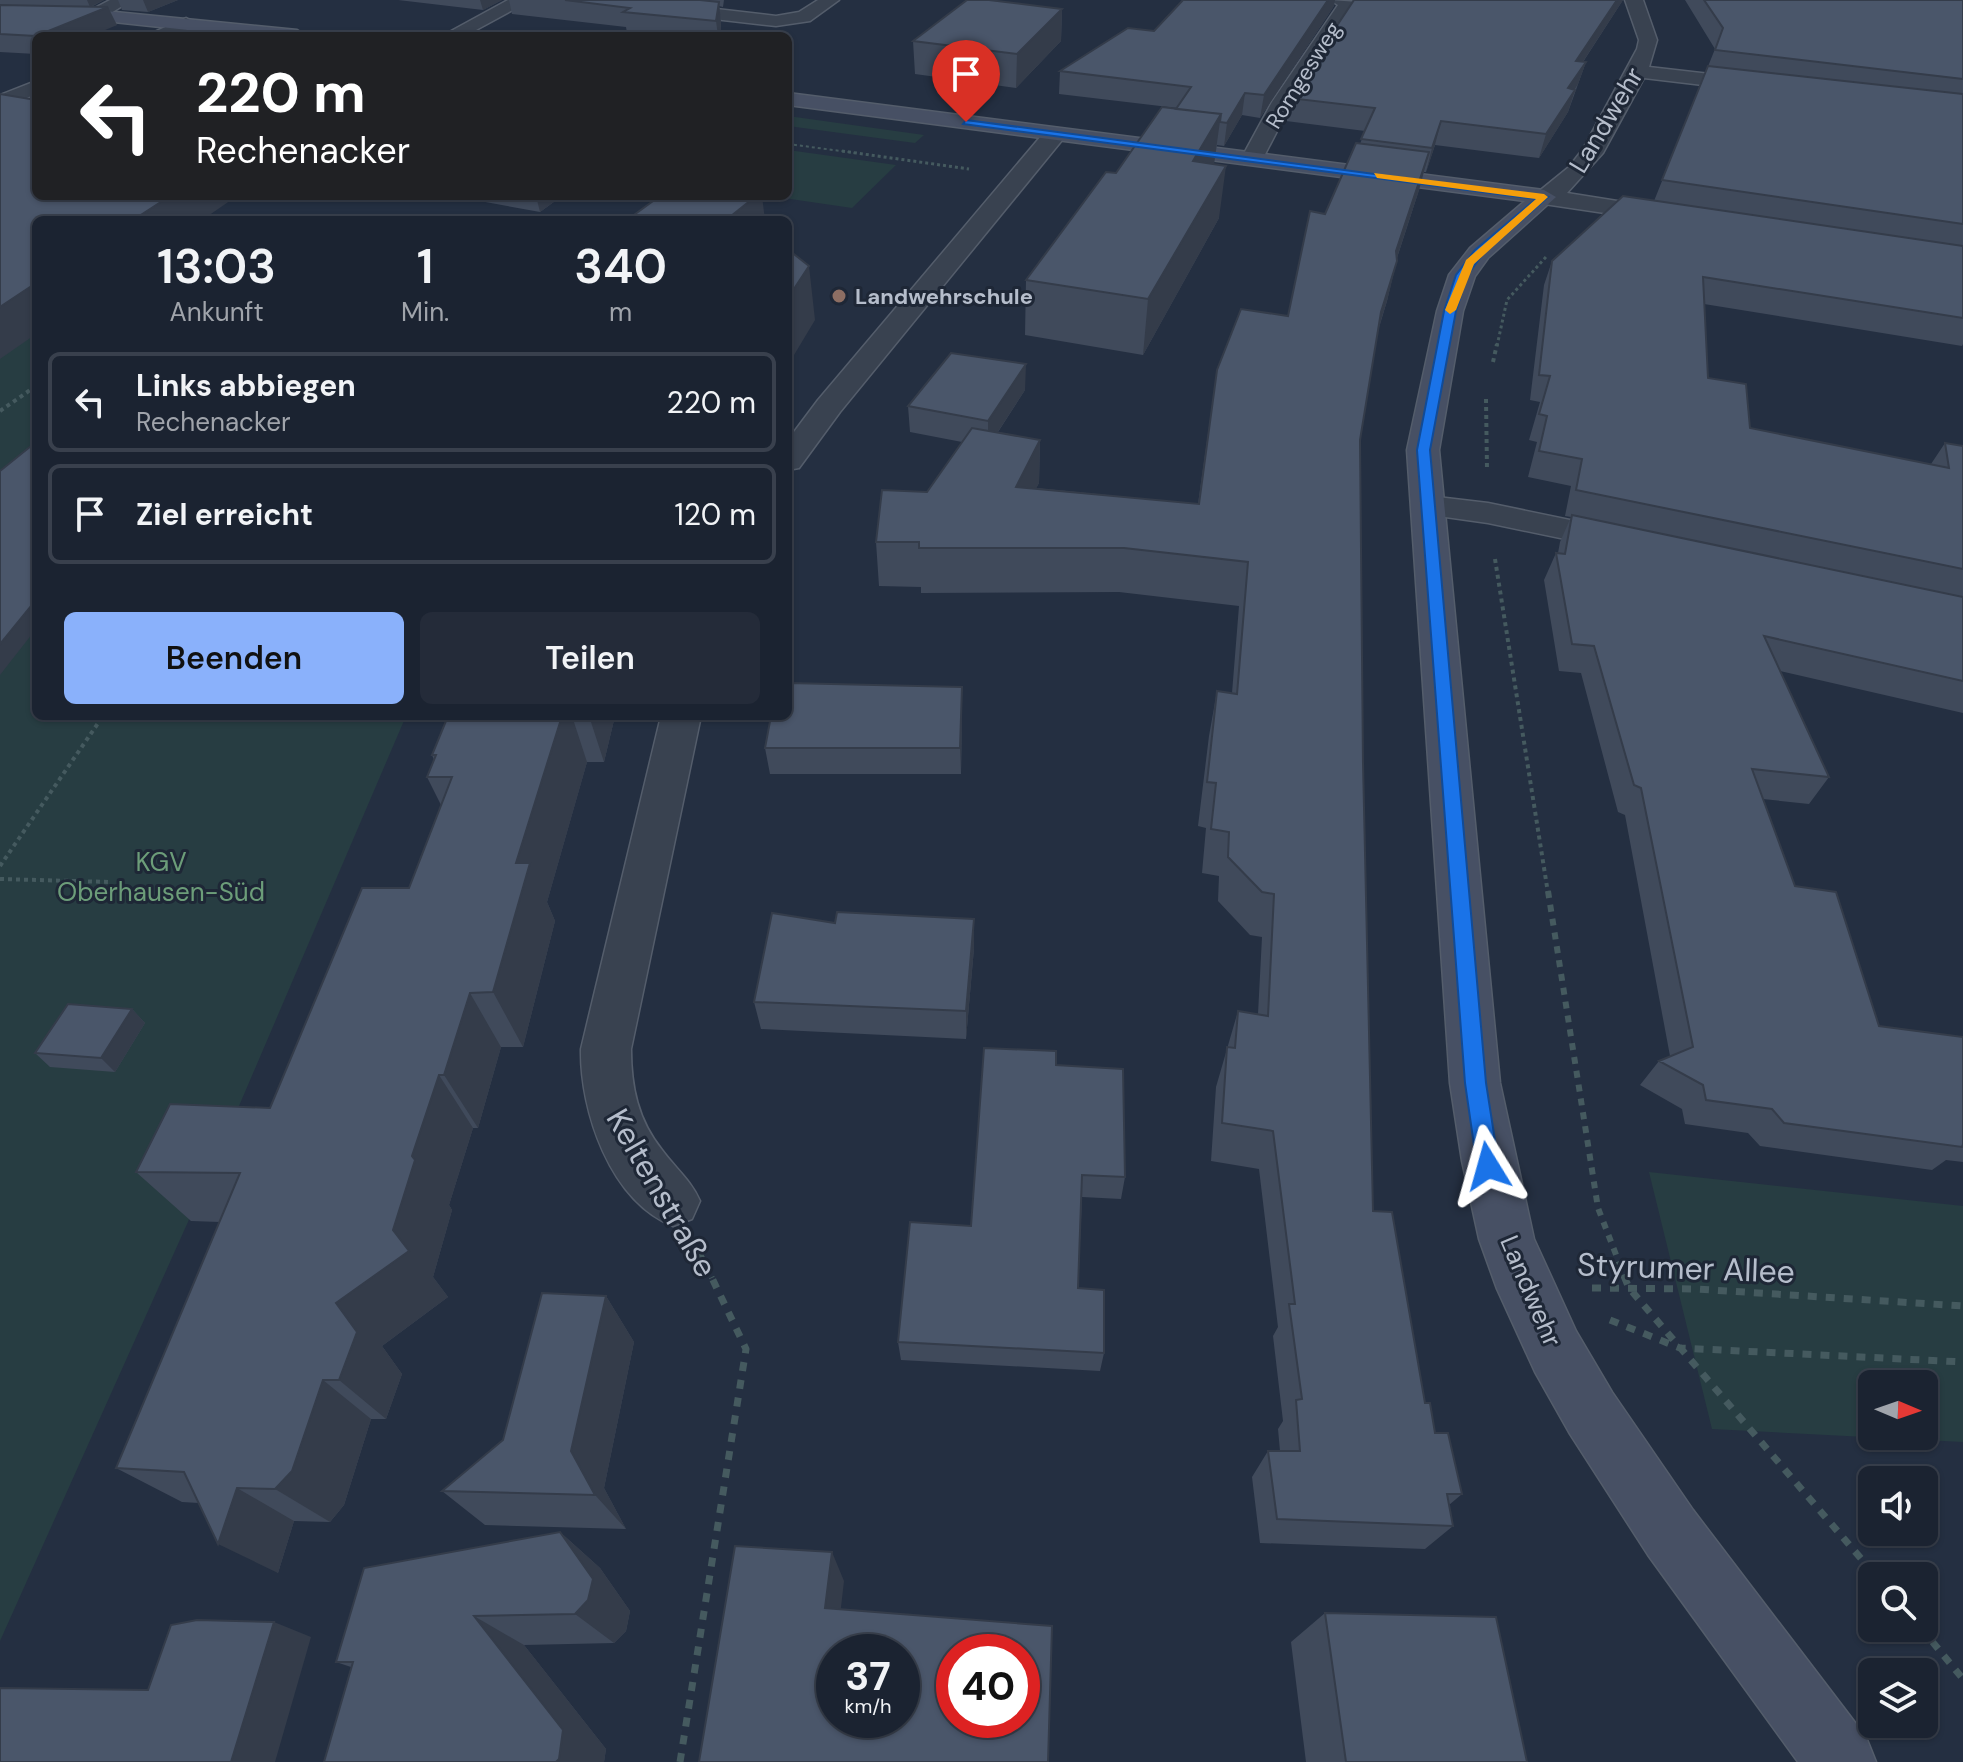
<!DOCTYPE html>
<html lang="de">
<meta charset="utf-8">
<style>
:root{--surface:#1b2331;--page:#242b39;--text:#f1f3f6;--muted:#a0a4ab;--line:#39404d;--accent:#8ab1fb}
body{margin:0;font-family:"DM Sans",sans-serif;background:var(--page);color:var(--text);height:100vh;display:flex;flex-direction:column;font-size:30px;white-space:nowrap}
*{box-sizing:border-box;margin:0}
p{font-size:26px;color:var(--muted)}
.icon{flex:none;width:44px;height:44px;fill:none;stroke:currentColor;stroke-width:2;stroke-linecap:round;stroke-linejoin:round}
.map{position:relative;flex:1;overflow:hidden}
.drawer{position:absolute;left:32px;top:216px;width:760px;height:504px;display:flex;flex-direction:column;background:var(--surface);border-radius:12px;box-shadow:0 2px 6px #0004,0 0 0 2px var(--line)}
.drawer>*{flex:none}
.guide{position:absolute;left:32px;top:32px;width:760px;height:168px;border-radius:12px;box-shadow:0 2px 6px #0004,0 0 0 2px var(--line);background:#202124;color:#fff;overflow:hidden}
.needle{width:52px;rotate:92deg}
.fabs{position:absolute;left:1858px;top:1370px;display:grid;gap:16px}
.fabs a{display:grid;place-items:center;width:80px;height:80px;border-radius:12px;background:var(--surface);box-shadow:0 2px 6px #0004,0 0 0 2px var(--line);font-size:40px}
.speed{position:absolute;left:816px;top:1634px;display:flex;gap:16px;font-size:40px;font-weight:700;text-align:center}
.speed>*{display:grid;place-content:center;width:104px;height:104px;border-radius:50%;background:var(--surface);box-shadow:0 2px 6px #0004,0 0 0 2px var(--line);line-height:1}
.speed small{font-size:20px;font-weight:400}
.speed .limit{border:12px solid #d22;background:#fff;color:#111}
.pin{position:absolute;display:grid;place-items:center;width:68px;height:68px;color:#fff;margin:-82px -34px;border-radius:50% 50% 50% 0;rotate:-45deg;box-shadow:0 0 8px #0007}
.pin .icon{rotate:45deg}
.me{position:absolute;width:88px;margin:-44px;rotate:352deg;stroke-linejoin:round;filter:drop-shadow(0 0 6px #0008)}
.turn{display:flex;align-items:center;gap:28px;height:168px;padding:0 32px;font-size:36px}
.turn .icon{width:104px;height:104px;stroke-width:2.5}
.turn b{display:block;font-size:56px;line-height:68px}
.eta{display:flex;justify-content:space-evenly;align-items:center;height:136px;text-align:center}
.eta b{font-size:48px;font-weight:600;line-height:56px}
.cta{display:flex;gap:16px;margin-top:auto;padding:16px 32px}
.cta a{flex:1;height:92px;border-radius:12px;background:var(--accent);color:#111;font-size:32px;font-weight:600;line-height:92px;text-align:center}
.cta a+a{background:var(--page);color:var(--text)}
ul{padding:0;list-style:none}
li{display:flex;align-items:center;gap:24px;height:100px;margin:0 16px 12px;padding:0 16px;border:4px solid var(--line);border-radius:12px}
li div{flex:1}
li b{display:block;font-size:30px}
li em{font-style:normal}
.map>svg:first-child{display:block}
.green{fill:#273d42;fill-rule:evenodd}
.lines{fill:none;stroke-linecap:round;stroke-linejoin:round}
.street-casing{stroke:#545d6b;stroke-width:3}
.secondary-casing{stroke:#545d6b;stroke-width:3}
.path-far4{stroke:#455a5f;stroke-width:2;stroke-dasharray:3 3;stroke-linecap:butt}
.path-far3{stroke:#455a5f;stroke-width:3;stroke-dasharray:3 3;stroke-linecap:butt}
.path-far2{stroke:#455a5f;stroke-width:4;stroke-dasharray:4 4;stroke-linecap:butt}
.path-far1{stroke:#455a5f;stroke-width:6;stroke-dasharray:7 7;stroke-linecap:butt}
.path{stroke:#455a5f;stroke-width:7;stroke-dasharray:9 9;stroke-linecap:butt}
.street{fill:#394250;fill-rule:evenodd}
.secondary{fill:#475064;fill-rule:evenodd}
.wall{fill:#404a5b}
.shaded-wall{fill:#343c4a}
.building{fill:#4a566a;stroke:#343c4a;stroke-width:2;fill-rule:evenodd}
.route{fill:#1a73e8;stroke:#114b97;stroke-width:2}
.slow{fill:#f59e0b}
.education-dot{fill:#8d6e63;stroke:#1e2736;stroke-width:3}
.labels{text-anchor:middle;stroke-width:6;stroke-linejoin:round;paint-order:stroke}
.far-street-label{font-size:22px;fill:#b5bdcb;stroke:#1e2736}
.far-poi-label{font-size:22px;font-weight:bold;fill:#b5bdcb;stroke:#1e2736;text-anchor:start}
.street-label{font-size:26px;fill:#b5bdcb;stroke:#1e2736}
.park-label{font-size:26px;fill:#6c9d79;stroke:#1e2736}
.near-street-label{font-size:32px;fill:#b5bdcb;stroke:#1e2736}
</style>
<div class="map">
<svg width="1963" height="1762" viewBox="0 0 1963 1762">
<rect width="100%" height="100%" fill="#242f41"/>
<path class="green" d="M 788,116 L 924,135 L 915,143 L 788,126 Z
M 788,150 L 896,165 L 852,208 L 770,196 L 788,196 Z
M 0,234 L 36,239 L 36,716 L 406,716 L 218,1155 L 0,1641 Z
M 1649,1172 L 1963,1206 L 1963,1442 L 1712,1429 ZM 1924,1384 L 1924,1436 L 1872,1436 L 1872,1384 Z"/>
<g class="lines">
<defs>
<path id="street" d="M 110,0 L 132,0 L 101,19 L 89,19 L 89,11 Z
M 508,0 L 531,0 L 465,36 L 442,36 Z
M 583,0 L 639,0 L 776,16 L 799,12 L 818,0 L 839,0 L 810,21 L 776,26 L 592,5 Z
M 1330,0 L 1358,2 L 1292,102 L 1260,164 L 1244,164 L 1241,159 L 1272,102 L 1338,5 Z
M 1625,0 L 1643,0 L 1657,40 L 1649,67 L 1762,80 L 1772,86 L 1762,92 L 1644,78 L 1603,153 L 1567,193 L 1680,211 L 1684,216 L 1672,223 L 1544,204 L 1532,197 L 1569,167 L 1583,149 L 1637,49 L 1639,40 Z
M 186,18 L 195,23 C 182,37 163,36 145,36 Z
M 36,81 L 36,94 L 0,109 L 0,95 Z
M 1055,128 L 1063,129 L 1066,134 L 1063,139 L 840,412 L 799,468 L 788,470 L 788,440 L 818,400 L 1047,129 Z
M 1429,496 L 1488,503 L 1623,531 L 1635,534 L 1640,541 L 1635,548 L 1623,551 L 1488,523 L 1417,513 L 1413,506 L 1417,499 Z
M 661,716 L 701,716 L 631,1049 C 631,1087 638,1120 662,1150 C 675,1168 691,1180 700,1201 L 692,1219 L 673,1226 C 610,1201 580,1111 581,1049 Z"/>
<path id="secondary" d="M 0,10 L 95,10 L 297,30 L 306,36 L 244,36 L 95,20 L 0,20 Z
M 788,93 L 1544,190 L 1556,197 L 1488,258 L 1475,276 L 1463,311 L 1439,450 L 1500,1083 L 1534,1239 L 1576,1331 L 1612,1392 L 1693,1510 L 1866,1737 L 1876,1762 L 1798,1762 L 1648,1555 L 1570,1434 L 1535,1372 L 1497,1289 L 1479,1239 L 1462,1161 L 1450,1083 L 1407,450 L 1437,311 L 1449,275 L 1470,248 L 1525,201 L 788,105 Z"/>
</defs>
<use href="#street" class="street-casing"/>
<use href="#secondary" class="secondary-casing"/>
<path class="path-far4" d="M 788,144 L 856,153"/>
<path class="path-far3" d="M 842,151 L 969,169
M 1497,346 L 1507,300 L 1546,257"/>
<path class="path-far2" d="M 1493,362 L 1497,344
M 1486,399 L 1487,469
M 0,411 L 36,386
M 1495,559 L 1548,893
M 0,866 L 103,716
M 0,879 L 110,882"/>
<path class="path-far1" d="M 1548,891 L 1598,1208 L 1625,1278
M 699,1252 L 712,1278"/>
<path class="path" d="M 1624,1276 L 1629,1288 L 1876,1576
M 1592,1288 L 1696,1289 L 1963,1306
M 1610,1320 L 1680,1348 L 1963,1362
M 1921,1628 L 1963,1679
M 680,1762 L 746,1349 L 711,1276"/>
<use href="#street" class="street"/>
<use href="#secondary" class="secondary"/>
</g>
<path class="wall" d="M 0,0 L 104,0 L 91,7 L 117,25 L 36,36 L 36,54 L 0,52 Z
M 118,0 L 178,0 L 148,12 L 122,10 Z
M 398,0 L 502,0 L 483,10 Z
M 509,0 L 724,0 L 723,7 L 719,6 L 721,23 L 720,36 L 656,36 L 627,33 L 626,27 L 512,14 Z
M 1354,0 L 1623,0 L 1583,62 L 1586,62 L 1568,112 L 1539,158 L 1435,145 L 1426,172 L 1424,172 L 1419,190 L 1397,258 L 1387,301 L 1378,331 L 1360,440 L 1363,763 L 1373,1211 L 1425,1403 L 1435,1433 L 1462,1494 L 1449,1505 L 1453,1526 L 1425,1549 L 1260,1543 L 1252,1477 L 1268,1451 L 1280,1451 L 1278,1429 L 1283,1421 L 1273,1336 L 1278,1327 L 1259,1169 L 1211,1161 L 1216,1087 L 1238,1011 L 1258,1014 L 1262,937 L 1250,935 L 1218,901 L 1219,876 L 1202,873 L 1206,828 L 1198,826 L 1209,736 L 1217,691 L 1232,693 L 1239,606 L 1119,592 L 921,593 L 921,587 L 879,586 L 876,542 L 927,492 L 962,442 L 910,432 L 908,406 L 1025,390 L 998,432 L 1040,440 L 1039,483 L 1036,488 L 1198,504 L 1217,370 L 1288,316 L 1325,214 L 1360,144 L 1365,131 L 1286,121 L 1289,98 Z
M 1685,0 L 1963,0 L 1963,344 L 1962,346 L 1704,304 L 1708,378 L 1750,428 L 1931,464 L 1945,443 L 1963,446 L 1963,713 L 1780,671 L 1829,777 L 1809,804 L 1763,799 L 1795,886 L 1879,1026 L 1963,1037 L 1963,1162 L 1946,1160 L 1932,1170 L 1760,1146 L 1748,1133 L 1685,1124 L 1682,1109 L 1640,1085 L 1659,1061 L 1670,1056 L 1625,815 L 1618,812 L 1581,673 L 1559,671 L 1544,580 L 1556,553 L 1558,553 L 1560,542 L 1571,517 L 1565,516 L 1571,486 L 1528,477 L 1537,442 L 1529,440 L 1540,402 L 1530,400 L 1544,285 L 1552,261 L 1654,201 L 1715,49 Z
M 1334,6 L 1260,118 L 1242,115 L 1224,146 L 1217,145 L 1214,164 L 1219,218 L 1143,355 L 1025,335 L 1026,280 L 1116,173 L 1177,108 L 1059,94 L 1060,71 L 1154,31 Z
M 1062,9 L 1061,41 L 1016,88 L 915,74 L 913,41 Z
M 468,196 L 562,196 L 540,212 L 469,199 Z
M 962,714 L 961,774 L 770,774 L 765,748 Z
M 448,716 L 615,716 L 604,762 L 587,762 L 547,902 L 555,921 L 523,1047 L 501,1047 L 478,1128 L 473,1128 L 449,1205 L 452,1210 L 433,1277 L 448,1297 L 382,1346 L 402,1374 L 386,1419 L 371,1419 L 344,1505 L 330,1522 L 294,1521 L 278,1573 L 199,1503 L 182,1502 L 116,1468 L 220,1222 L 191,1221 L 136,1172 L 270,1108 L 409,888 L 441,805 L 427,777 L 434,760 L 432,755 Z
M 974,948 L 966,1039 L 761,1029 L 754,1002 Z
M 132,1009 L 145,1023 L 115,1072 L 50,1067 L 35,1053 Z
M 1056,1065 L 1125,1177 L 1121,1199 L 1082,1197 L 1078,1288 L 1104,1353 L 1100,1371 L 901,1360 L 898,1342 L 971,1226 Z
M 606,1296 L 634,1342 L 604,1488 L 626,1529 L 485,1525 L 442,1491 L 503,1440 Z
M 560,1532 L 600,1568 L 630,1611 L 626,1631 L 614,1643 L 524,1645 L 606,1749 L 604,1762 L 324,1762 L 351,1667 L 336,1662 Z
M 1325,1613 L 1527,1762 L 1306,1762 L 1291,1642 Z"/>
<path class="shaded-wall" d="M 87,0 L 104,0 L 90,7 Z
M 143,0 L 178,0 L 148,12 Z
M 480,0 L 502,0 L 483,10 Z
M 1328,0 L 1335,0 L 1334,6 L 1260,118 L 1264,95 Z
M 1617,0 L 1623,0 L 1569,83 L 1576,61 Z
M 719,2 L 721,23 L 720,36 L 718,36 L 716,21 Z
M 108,7 L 117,25 L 91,36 L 36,36 Z
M 1062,9 L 1061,41 L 1016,88 L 1017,54 Z
M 1586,62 L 1578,84 L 1561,111 L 1568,88 Z
M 1575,90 L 1568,112 L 1539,158 L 1546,134 Z
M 1245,93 L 1242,115 L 1224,146 L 1227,123 Z
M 1221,114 L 1214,164 L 1186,212 L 1193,161 Z
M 1441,121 L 1435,145 L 1426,172 L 1432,148 Z
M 1429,152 L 1419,190 L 1386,291 L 1396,251 Z
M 1226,166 L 1219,218 L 1143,355 L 1148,299 Z
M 170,196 L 237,196 L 202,220 L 133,220 Z
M 536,196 L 562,196 L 540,212 Z
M 756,196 L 762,196 L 765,220 L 726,220 Z
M 1397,261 L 1387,301 L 1370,354 L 1381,312 Z
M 809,266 L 815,320 L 788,365 L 788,298 Z
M 36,283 L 36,334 L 0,359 L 0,307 Z
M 1026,364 L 1025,390 L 988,447 L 988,421 Z
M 1040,440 L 1039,483 L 1015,531 L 1016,487 Z
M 36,600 L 36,629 L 0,675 L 0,644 Z
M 962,687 L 962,714 L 961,774 L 960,748 Z
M 562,716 L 572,716 L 587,762 L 547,902 L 555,921 L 523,1047 L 493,992 L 516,863 Z
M 589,716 L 615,716 L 604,762 Z
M 974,919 L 974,948 L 966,1039 L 966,1011 Z
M 470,993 L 501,1047 L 478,1128 L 444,1075 Z
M 132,1009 L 145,1023 L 115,1072 L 101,1058 Z
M 439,1075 L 473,1128 L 449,1205 L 452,1210 L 433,1277 L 448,1297 L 382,1346 L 402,1374 L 386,1419 L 339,1380 L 336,1303 L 393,1230 L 412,1156 Z
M 606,1296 L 634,1342 L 604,1488 L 626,1529 L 595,1495 L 571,1451 Z
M 323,1380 L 371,1419 L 344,1505 L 330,1522 L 275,1489 Z
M 237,1488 L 294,1521 L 278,1573 L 218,1544 Z
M 560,1532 L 600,1568 L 630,1611 L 626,1631 L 614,1643 L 575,1614 Z
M 832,1552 L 844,1581 L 838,1633 L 825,1608 Z
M 474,1616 L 524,1645 L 606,1749 L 604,1762 L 556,1762 Z
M 274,1622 L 311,1637 L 275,1762 L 231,1762 Z"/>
<path class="building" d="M 565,0 L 700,0 L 719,2 L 716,21 L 623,12 L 630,8 Z
M 967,0 L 989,0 L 1062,9 L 1017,54 L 913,41 Z
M 1183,0 L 1328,0 L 1264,95 L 1245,93 L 1227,123 L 1220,122 L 1221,114 L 1176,109 L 1191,87 L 1060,71 L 1128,28 L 1154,31 Z
M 1354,0 L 1617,0 L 1576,61 L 1586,62 L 1568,88 L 1575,90 L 1546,134 L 1441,121 L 1432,148 L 1361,139 L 1375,108 L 1289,98 Z
M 1704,0 L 1963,0 L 1963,79 L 1715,50 L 1723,28 Z
M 0,5 L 108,7 L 36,36 L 0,34 Z
M 1708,66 L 1963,94 L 1963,224 L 1662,180 Z
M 0,94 L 36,100 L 36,196 L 170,196 L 133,220 L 36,220 L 36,283 L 0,307 Z
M 1162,107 L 1221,114 L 1193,161 L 1226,166 L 1148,299 L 1026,280 L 1106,172 L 1116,173 Z
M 1356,143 L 1429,152 L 1396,251 L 1397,261 L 1381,312 L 1360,440 L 1363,763 L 1373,1211 L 1392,1212 L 1425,1403 L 1430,1403 L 1435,1433 L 1448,1433 L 1462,1494 L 1447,1494 L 1453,1526 L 1277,1519 L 1268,1451 L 1300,1451 L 1296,1400 L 1302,1399 L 1289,1304 L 1295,1304 L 1273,1131 L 1222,1123 L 1227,1047 L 1235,1048 L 1238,1011 L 1268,1016 L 1274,894 L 1262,892 L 1228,857 L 1229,832 L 1211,829 L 1216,783 L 1207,782 L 1217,691 L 1237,694 L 1248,562 L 1124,548 L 919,548 L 919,542 L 876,542 L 882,490 L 927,492 L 972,428 L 1040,440 L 1016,487 L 1199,504 L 1217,370 L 1241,309 L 1288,316 L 1310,211 L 1325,214 Z
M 660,196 L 756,196 L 726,220 L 627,220 Z
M 1623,196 L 1963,246 L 1963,318 L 1703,277 L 1708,378 L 1746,384 L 1750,428 L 1949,468 L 1945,443 L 1963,446 L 1963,569 L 1576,490 L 1582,459 L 1539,451 L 1547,416 L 1539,414 L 1550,376 L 1539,375 L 1552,261 Z
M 790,251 L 809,266 L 788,298 L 788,253 Z
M 951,353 L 1026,364 L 988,421 L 908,406 Z
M 36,442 L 36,600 L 0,644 L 0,471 Z
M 1572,515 L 1963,597 L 1963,681 L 1764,636 L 1829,777 L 1752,769 L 1795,886 L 1836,892 L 1879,1026 L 1963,1037 L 1963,1144 L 1962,1147 L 1784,1123 L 1772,1109 L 1706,1100 L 1703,1085 L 1659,1061 L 1693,1047 L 1641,788 L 1634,785 L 1594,646 L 1572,644 L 1556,553 L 1565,554 Z
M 788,683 L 962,687 L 960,748 L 765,748 L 771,716 L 788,716 Z
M 448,716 L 562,716 L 516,863 L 530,863 L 493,992 L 470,993 L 444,1075 L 439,1075 L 412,1156 L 415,1160 L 393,1230 L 409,1251 L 336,1303 L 357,1332 L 339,1380 L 323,1380 L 292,1471 L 275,1489 L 237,1488 L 218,1544 L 184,1472 L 116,1468 L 240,1173 L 136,1172 L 170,1104 L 270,1108 L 362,888 L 409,888 L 452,777 L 427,777 L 436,755 L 432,755 Z
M 837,912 L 974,919 L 966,1011 L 754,1002 L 772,913 L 835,923 Z
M 68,1004 L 132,1009 L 101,1058 L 35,1053 Z
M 984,1048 L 1056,1051 L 1056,1065 L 1123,1069 L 1125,1177 L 1082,1175 L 1078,1288 L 1104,1290 L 1104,1353 L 898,1342 L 910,1222 L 971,1226 Z
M 542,1293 L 606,1296 L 571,1451 L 595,1495 L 442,1491 L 503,1440 Z
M 560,1532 L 593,1579 L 588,1600 L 575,1614 L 474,1616 L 563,1730 L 559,1759 L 556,1762 L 324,1762 L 353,1662 L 336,1662 L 364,1568 Z
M 735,1546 L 832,1552 L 825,1608 L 1052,1626 L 1048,1762 L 699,1762 ZM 834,1652 L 902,1652 L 902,1720 L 834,1720 ZM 954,1652 L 1022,1652 L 1022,1720 L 954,1720 Z
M 1325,1613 L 1496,1617 L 1527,1762 L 1346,1762 Z
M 197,1620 L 274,1622 L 231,1762 L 0,1762 L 0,1688 L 148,1690 L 171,1625 Z"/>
<path class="route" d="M 966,120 L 1548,197 L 1482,255 L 1467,276 L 1456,311 L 1430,450 L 1486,1083 L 1499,1166 L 1495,1173 L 1488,1176 L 1480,1173 L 1477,1166 L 1465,1083 L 1417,450 L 1444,311 L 1456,275 L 1475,250 L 1536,199 L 963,124 Z"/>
<path class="slow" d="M 1374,173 L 1544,194 L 1548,197 L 1474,264 L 1456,310 L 1450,314 L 1445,310 L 1466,260 L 1536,199 L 1377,178 Z"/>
<circle class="education-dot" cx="839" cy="296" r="8"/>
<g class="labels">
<g class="far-street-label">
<text transform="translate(1303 75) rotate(-58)" y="8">Romgesweg</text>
</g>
<g class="far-poi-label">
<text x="855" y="304">Landwehrschule</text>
</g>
<g class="street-label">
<text transform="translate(1606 120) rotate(-59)" y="9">Landwehr</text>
<text transform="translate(1531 1291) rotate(67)" y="9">Landwehr</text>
</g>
<g class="park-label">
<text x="161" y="871">KGV<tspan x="161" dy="30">Oberhausen-Süd</tspan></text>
</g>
<g class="near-street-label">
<text transform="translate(662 1193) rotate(60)" y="11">Keltenstraße</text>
<text transform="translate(1686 1268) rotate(2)" y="11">Styrumer Allee</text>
</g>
</g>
</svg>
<div class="fabs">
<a><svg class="needle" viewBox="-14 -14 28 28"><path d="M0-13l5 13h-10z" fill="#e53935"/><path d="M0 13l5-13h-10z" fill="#a0a4ab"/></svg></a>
<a><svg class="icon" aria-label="sound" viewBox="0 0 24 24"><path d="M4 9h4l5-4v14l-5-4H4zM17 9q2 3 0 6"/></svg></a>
<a><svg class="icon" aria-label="search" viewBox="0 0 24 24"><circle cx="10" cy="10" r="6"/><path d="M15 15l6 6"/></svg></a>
<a><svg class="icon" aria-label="layers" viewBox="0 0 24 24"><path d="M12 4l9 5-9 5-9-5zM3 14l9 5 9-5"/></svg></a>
</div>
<div class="speed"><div>37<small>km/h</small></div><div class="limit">40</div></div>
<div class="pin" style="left:966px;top:122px;background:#d93025"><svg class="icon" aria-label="arrive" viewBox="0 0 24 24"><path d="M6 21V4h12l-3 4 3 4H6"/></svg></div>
<svg class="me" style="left:1488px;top:1166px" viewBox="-20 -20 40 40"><path d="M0-17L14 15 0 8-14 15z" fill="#1a73e8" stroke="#fff" stroke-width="4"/></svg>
<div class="guide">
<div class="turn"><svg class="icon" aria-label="left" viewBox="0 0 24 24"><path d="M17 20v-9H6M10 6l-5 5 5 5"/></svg><div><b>220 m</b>Rechenacker</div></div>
</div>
<section class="drawer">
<div class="eta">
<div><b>13:03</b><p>Ankunft</p></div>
<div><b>1</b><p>Min.</p></div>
<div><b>340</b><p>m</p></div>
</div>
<ul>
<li><svg class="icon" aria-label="left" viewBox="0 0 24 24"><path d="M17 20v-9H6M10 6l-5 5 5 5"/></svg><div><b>Links abbiegen</b><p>Rechenacker</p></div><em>220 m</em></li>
<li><svg class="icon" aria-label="arrive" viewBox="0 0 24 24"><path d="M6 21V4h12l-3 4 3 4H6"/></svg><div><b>Ziel erreicht</b></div><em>120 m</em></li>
</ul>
<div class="cta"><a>Beenden</a><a>Teilen</a></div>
</section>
</div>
